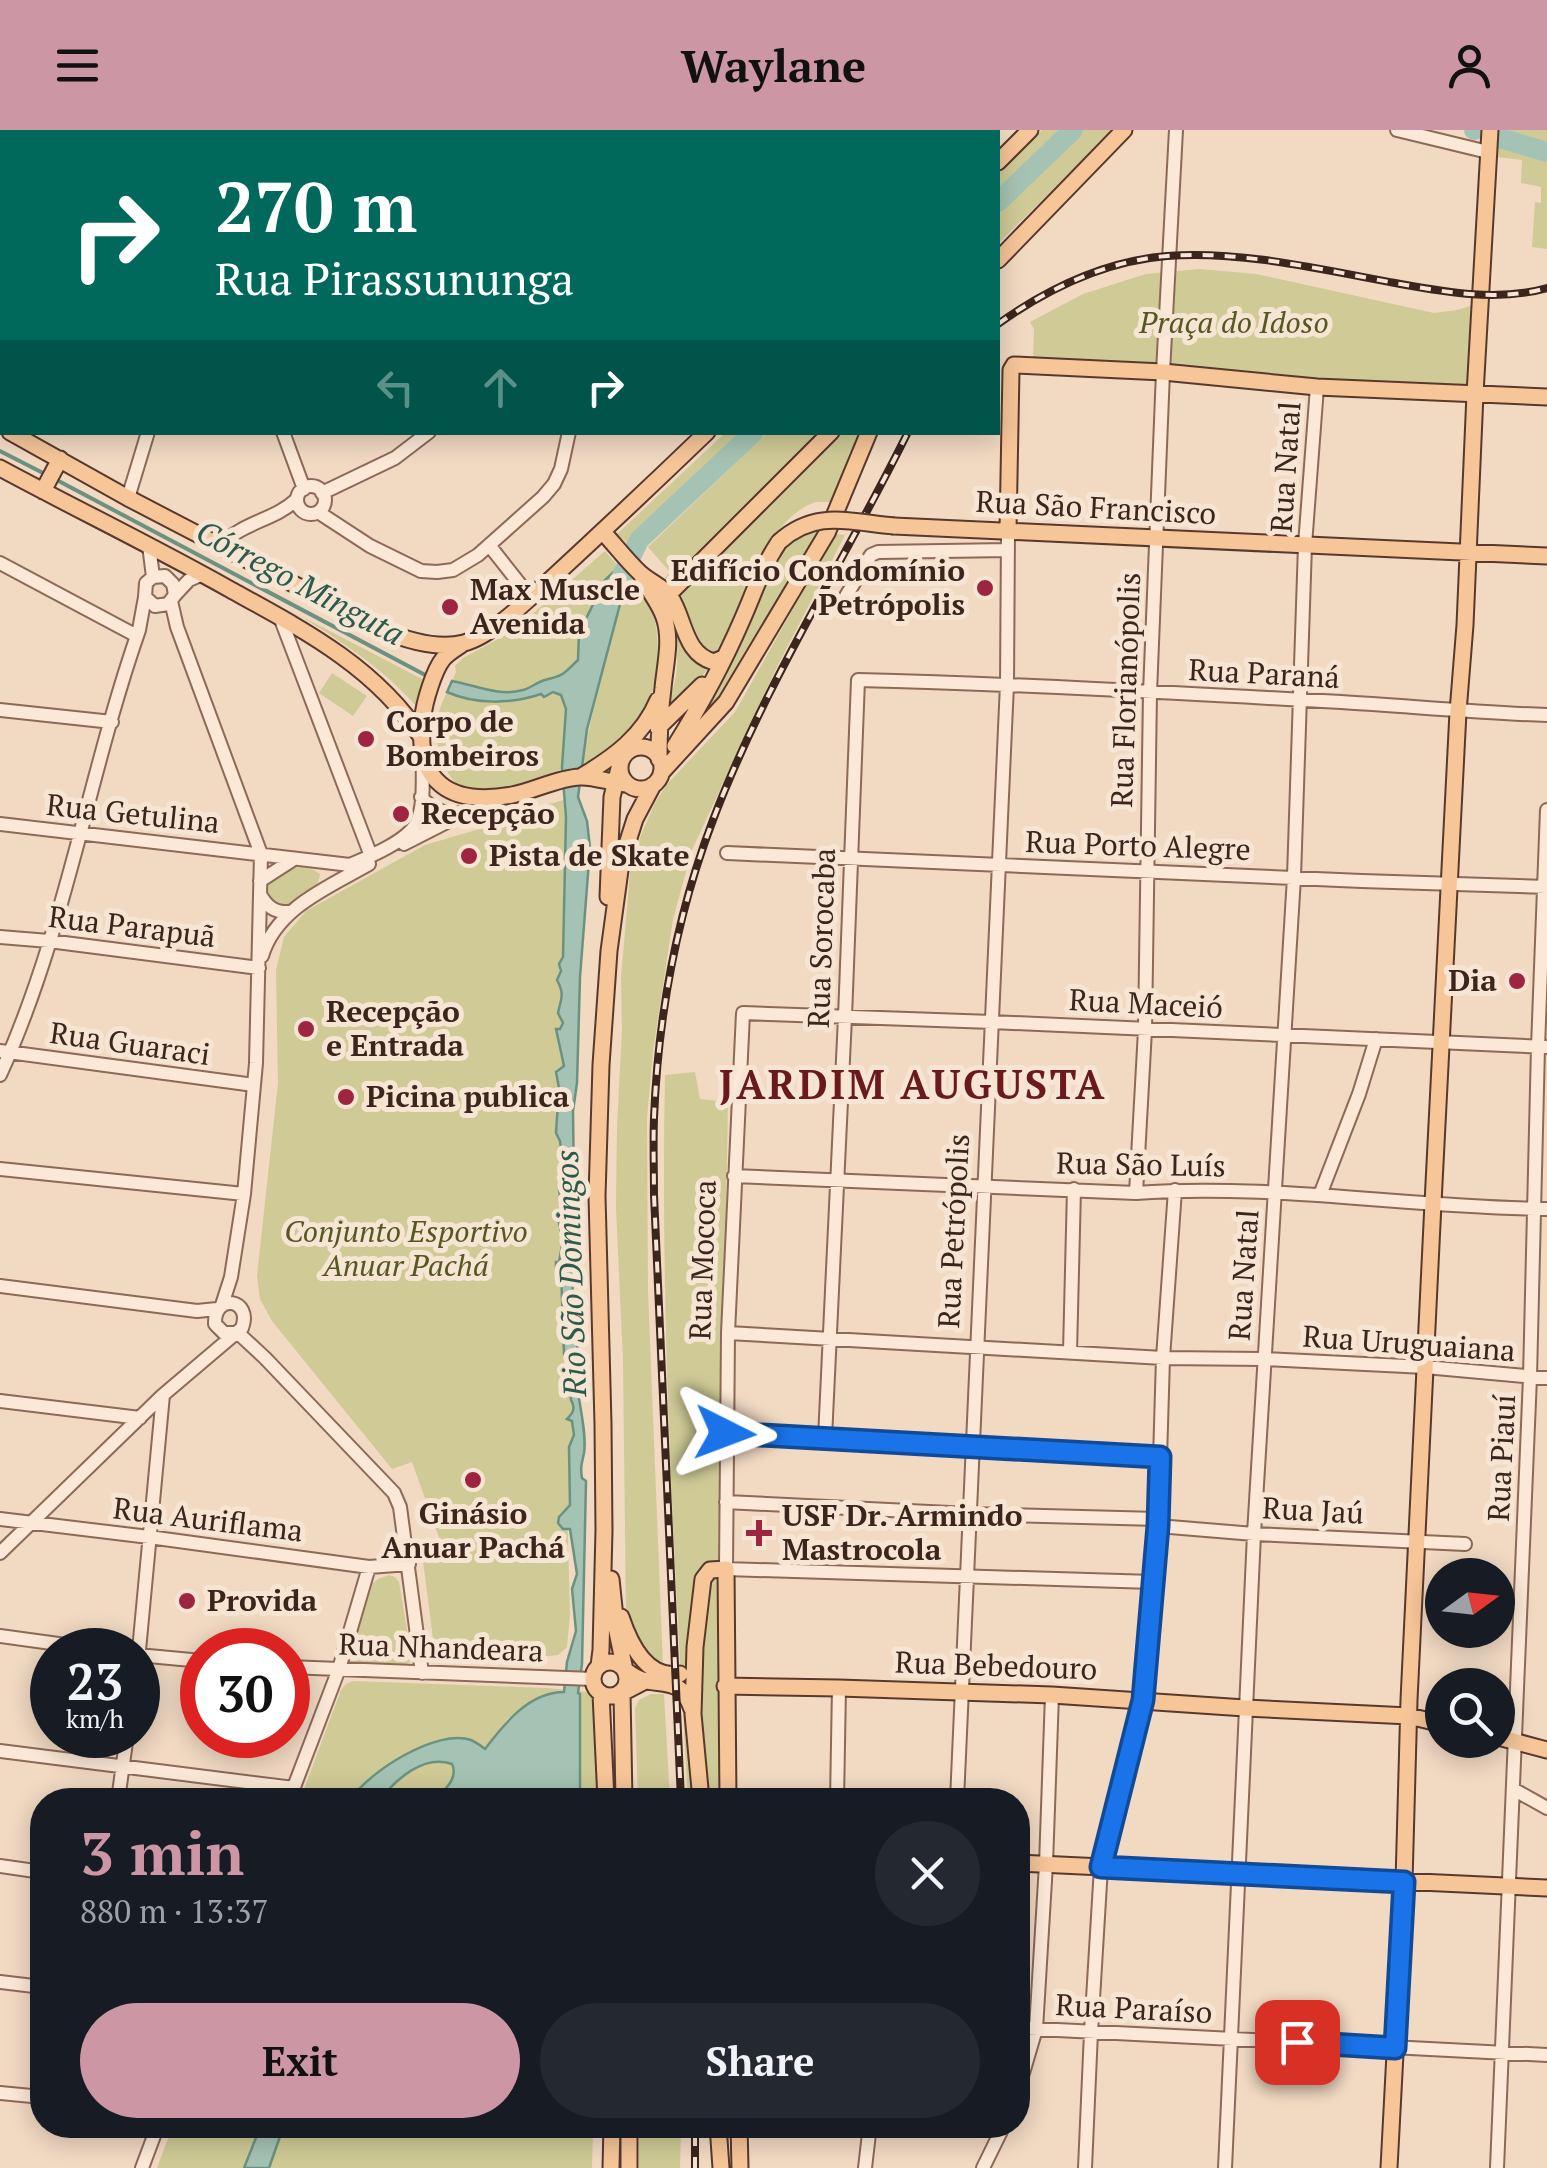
<!DOCTYPE html>
<meta charset="utf-8">
<style>
:root{--surface:#171b24;--page:#242831;--text:#f1f3f6;--muted:#9ea1a6;--accent:#cc96a4}
body{margin:0;font-family:"PT Serif",serif;background:var(--page);color:var(--text);height:100vh;display:flex;flex-direction:column;font-size:38px;white-space:nowrap}
*{box-sizing:border-box;margin:0}
p{font-size:32px;color:var(--muted)}
.icon{flex:none;width:55px;height:55px;fill:none;stroke:currentColor;stroke-width:2;stroke-linecap:round;stroke-linejoin:round}
.map{position:relative;flex:1;overflow:hidden}
.details{position:absolute;left:30px;top:1658px;width:1000px;height:350px;display:flex;flex-direction:column;background:var(--surface);border-radius:40px;box-shadow:0 5px 25px #0003}
.details>*{flex:none}
.guide{position:absolute;left:0px;top:0px;width:1000px;height:305px;box-shadow:0 5px 25px #0003;background:#00695c;color:#fff;overflow:hidden}
.needle{width:65px;rotate:75deg}
.fabs{position:absolute;left:1425px;top:1428px;display:grid;gap:20px}
.fabs a{display:grid;place-items:center;width:90px;height:90px;border-radius:50%;background:var(--surface);box-shadow:0 5px 25px #0003;font-size:50px}
.speed{position:absolute;left:30px;top:1498px;display:flex;gap:20px;font-size:50px;font-weight:700;text-align:center}
.speed>*{display:grid;place-content:center;width:130px;height:130px;border-radius:50%;background:var(--surface);box-shadow:0 5px 25px #0003;line-height:1}
.speed small{font-size:25px;font-weight:400}
.speed .limit{border:15px solid #d22;background:#fff;color:#111}
.pin{position:absolute;display:grid;place-items:center;width:85px;height:85px;color:#fff;margin:-42px;border-radius:20px;box-shadow:0 5px 15px #0006}
.me{position:absolute;width:110px;margin:-55px;rotate:93deg;stroke-linejoin:round;filter:drop-shadow(0 0 8px #0008)}
.turn{display:flex;align-items:center;gap:35px;height:210px;padding:0 50px;font-size:45px}
.turn .icon{width:130px;height:130px;stroke-width:2.5}
.turn b{display:block;font-size:70px;line-height:85px}
.lanes{display:flex;align-items:center;height:95px;padding:0 50px;background:#0003;justify-content:center;gap:50px;direction:ltr}
.lanes .off{opacity:.35}
.round{display:grid;place-items:center;flex:none;width:105px;height:105px;border-radius:52px;background:var(--page)}
.overview{display:flex;align-items:center;justify-content:space-between;height:170px;padding:0 50px}
h1{font-size:60px;font-weight:800;line-height:75px;color:var(--accent)}
.button{display:flex;gap:20px;margin-top:auto;padding:20px 50px}
.button a{flex:1;height:115px;border-radius:60px;background:var(--accent);color:#111;font-size:40px;font-weight:800;line-height:115px;text-align:center}
.button a+a{background:var(--page);color:var(--text)}
header{display:flex;justify-content:space-between;align-items:center;height:130px;padding:0 50px;background:var(--accent);color:#111;font-size:45px;font-weight:800}
.map>svg:first-child{display:block}
.green{fill:#cfca96}
.water{fill:#a5c3b4;stroke:#6b9280;stroke-width:2.5}
.lines{fill:none;stroke-linecap:round;stroke-linejoin:round}
.stream{stroke:#6b9280;stroke-width:4}
.river{stroke:#a5c3b4;stroke-width:20}
.minor-casing{stroke:#8c6958;stroke-width:16}
.major-casing{stroke:#59382d;stroke-width:19}
.minor{stroke:#fbe8d6;stroke-width:12}
.major{stroke:#f6c598;stroke-width:15}
.rail-casing{stroke:#3b251d;stroke-width:8}
.rail{stroke:#f7e5d3;stroke-width:4;stroke-dasharray:11;stroke-linecap:butt}
.major-bridge-casing{stroke:#59382d;stroke-width:19;stroke-linecap:butt}
.major-bridge{stroke:#f6c598;stroke-width:15}
.route-casing{stroke:#114b97;stroke-width:25}
.route{stroke:#1a73e8;stroke-width:18}
.poi-dot{fill:#9e253f;stroke:#f7e5d3;stroke-width:4}
.labels{text-anchor:middle;stroke-width:10;stroke-linejoin:round;paint-order:stroke}
.park-label{font-size:30px;font-style:italic;fill:#565823;stroke:#f7e5d3}
.street-label{font-size:30px;fill:#3b251d;stroke:#f7e5d3}
.poi-label{font-size:30px;font-weight:bold;fill:#3b251d;stroke:#f7e5d3;text-anchor:start}
.water-label{font-size:32px;font-style:italic;fill:#2c5b4e;stroke:#f7e5d3}
.district-label{font-size:40px;font-weight:bold;letter-spacing:2.5px;fill:#6a1a1a;stroke:#f7e5d3}
</style>
<header><svg class="icon" aria-label="menu" viewBox="0 0 24 24"><path d="M4 6h16M4 12h16M4 18h16"/></svg>Waylane<svg class="icon" aria-label="person" viewBox="0 0 24 24"><circle cx="12" cy="8" r="4"/><path d="M4 21q1-7 8-7t8 7"/></svg></header>
<div class="map">
<svg width="1547" height="2038" viewBox="0 0 1547 2038">
<rect width="100%" height="100%" fill="#f1d9c2"/>
<path class="green" d="M 1042,0 L 1067,0 L 998,67 L 998,42 Z
M 1082,0 L 1112,0 L 998,114 L 998,81 Z
M 1498,0 L 1547,0 L 1547,119 L 1532,117 L 1535,72 L 1541,73 L 1541,57 L 1521,53 L 1522,30 L 1497,27 Z
M 1199,139 L 1256,144 L 1434,183 L 1457,180 L 1477,174 L 1469,257 L 1318,252 L 1033,229 L 1034,199 L 1030,192 L 1083,164 L 1146,144 Z
M 725,303 L 747,303 L 627,413 L 617,404 Z
M 767,303 L 826,303 L 669,455 L 664,449 L 670,442 L 648,417 Z
M 843,303 L 866,303 L 836,372 C 828,373 820,370 813,373 C 765,391 738,477 722,521 L 718,524 L 710,525 L 700,512 L 679,463 Z
M 821,401 L 719,567 L 695,596 L 778,426 C 791,412 801,402 821,401 Z
M 835,404 L 845,405 L 777,537 L 692,720 L 673,789 L 653,921 L 647,988 L 648,1162 L 663,1536 L 654,1534 L 638,1510 L 626,1484 L 623,1231 L 616,1078 L 617,996 L 622,900 L 621,848 L 630,743 L 641,705 L 655,673 L 667,654 L 735,582 Z
M 605,421 L 619,437 L 605,451 L 579,503 L 578,530 L 558,548 L 511,563 L 486,560 L 452,551 L 456,542 L 455,536 L 463,528 L 513,501 Z
M 628,444 C 634,452 643,459 647,468 C 666,505 659,569 634,602 C 624,614 596,630 582,633 L 603,532 Z
M 666,474 C 678,504 679,521 708,538 L 694,559 L 664,586 C 666,574 671,566 674,555 C 682,527 674,501 666,474 Z
M 297,484 L 424,550 L 425,553 L 417,577 C 383,538 341,511 297,484 Z
M 332,543 L 367,566 L 353,586 L 319,563 Z
M 447,562 C 466,570 492,574 513,571 C 530,569 544,560 561,565 L 566,579 L 562,645 C 537,651 476,669 454,651 C 447,644 443,632 440,623 C 432,601 437,583 447,562 Z
M 564,670 L 566,688 L 564,747 L 566,755 L 563,776 L 563,828 L 558,845 L 562,858 L 563,893 L 557,907 L 564,927 L 564,937 L 556,942 L 559,958 L 556,1003 L 560,1010 L 564,1042 L 559,1059 L 561,1072 L 558,1090 L 562,1098 L 563,1110 L 556,1139 L 561,1141 L 564,1224 L 568,1230 L 571,1270 L 574,1275 L 571,1285 L 574,1305 L 569,1317 L 570,1375 L 567,1377 L 570,1484 L 567,1517 L 558,1525 L 549,1526 L 445,1527 L 436,1517 L 433,1509 L 421,1415 L 440,1410 L 412,1332 L 392,1339 L 272,1191 L 260,1169 L 257,1146 L 278,953 L 276,840 L 284,807 L 306,781 L 425,715 L 520,687 L 527,680 Z
M 302,737 L 314,740 L 320,744 C 318,764 291,777 273,777 L 262,755 L 288,738 Z
M 695,942 L 700,969 L 728,972 L 720,1416 L 720,1670 L 688,1670 C 674,1429 660,1186 665,945 Z
M 389,1445 L 395,1447 L 399,1452 L 412,1530 L 407,1534 L 358,1533 L 350,1525 L 373,1453 L 378,1449 Z
M 353,1551 L 547,1558 L 588,1562 L 595,1574 L 599,1670 L 580,1670 L 580,1564 L 508,1588 L 485,1620 C 468,1619 436,1615 421,1618 C 402,1622 360,1654 351,1670 L 300,1670 L 341,1560 L 346,1554 Z
M 651,1564 L 664,1564 L 670,1670 L 638,1670 L 635,1578 L 639,1570 Z
M 436,1631 L 452,1634 C 459,1648 444,1661 434,1670 L 380,1670 C 397,1647 409,1641 436,1631 Z
M 173,1995 L 261,1995 L 244,2038 L 157,2038 Z
M 284,1995 L 593,1995 L 592,2038 L 269,2038 Z
M 639,1995 L 681,1995 L 680,2038 L 639,2038 Z"/>
<path class="water" d="M 619,437 L 628,444 L 587,599 L 578,667 L 587,691 L 590,718 L 580,847 L 577,953 L 573,981 L 574,1059 L 571,1137 L 579,1242 L 577,1245 L 577,1254 C 579,1274 587,1304 584,1323 C 582,1333 580,1337 582,1348 L 586,1351 L 582,1534 L 578,1563 L 580,1564 L 580,1670 L 434,1670 C 444,1661 459,1648 452,1634 C 424,1624 396,1649 380,1670 L 351,1670 C 367,1642 438,1598 471,1610 C 476,1612 481,1616 485,1619 C 504,1594 529,1562 564,1562 L 567,1532 L 576,1501 L 572,1459 L 577,1444 L 570,1399 L 563,1399 L 558,1393 L 559,1387 L 570,1375 L 569,1317 L 574,1305 L 572,1291 L 567,1289 C 573,1283 576,1278 571,1270 L 568,1231 L 564,1224 L 561,1141 L 556,1141 L 556,1132 L 559,1132 L 563,1110 L 557,1084 L 561,1073 L 559,1059 L 564,1042 L 560,1011 L 556,1003 L 559,958 L 556,942 L 564,936 L 556,899 L 560,899 L 563,893 L 558,883 C 561,868 565,865 557,850 L 561,841 L 559,834 L 563,827 L 566,687 L 562,637 L 566,579 L 561,565 L 553,562 L 544,567 L 541,564 C 511,574 476,575 447,562 L 452,551 C 475,555 499,567 523,560 C 531,558 537,552 545,550 C 565,545 563,544 578,530 L 579,503 L 605,450 Z
M 261,1995 L 284,1995 L 269,2038 L 244,2038 Z"/>
<g class="lines">
<path class="stream" d="M 0,321 L 45,344
M 53,348 L 429,547"/>
<path class="river" d="M 1474,0 L 1475,0
M 1503,9 L 1547,22
M 998,72 L 1073,0
M 613,465 L 639,410 L 754,302"/>
<defs>
<path id="minor" d="M 317,0 L 324,2
M 502,0 L 504,2
M 1397,0 L 1488,22
M 477,2 L 478,0
M 970,2 L 971,0
M 0,44 L 2,44
M 283,302 L 304,359
M297 370a14 14 0 1 1 28 0a14 14 0 1 1-28 0Z
M 322,363 L 395,328 L 429,302
M 128,368 L 148,302
M 318,382 L 370,416 L 421,441 L 437,442 L 453,440 L 478,425 L 543,367 L 554,354 L 561,339 L 569,302
M 149,415 L 153,447 L 146,453 L 145,467 L 155,476 L 168,474 L 175,465 L 173,454 L 165,446 L 153,447
M 221,415 C 243,392 275,390 297,369
M 489,415 L 530,467
M 0,433 L 137,506
M 175,465 L 189,450 L 203,444
M 846,466 L 871,425 L 878,422 L 1008,420
M 171,471 L 177,497 L 261,724 L 256,933 L 244,1064 L 231,1147 L 222,1175
M 280,487 L 371,726
M 0,580 L 112,592
M 421,667 C 433,680 445,685 463,683
M 0,694 L 350,735 C 369,727 408,711 417,692 C 425,674 422,647 423,628
M 404,714 L 451,690 L 486,677 L 502,666
M 727,723 L 1362,751 L 1547,757
M 260,751 L 294,729
M 260,764 C 267,777 275,783 290,782
M 0,807 L 49,811 L 259,838
M 262,826 C 276,778 329,757 369,734
M 0,921 L 254,955
M 0,945 C 65,803 88,646 139,500 L 145,467
M 0,1039 L 244,1064
M 734,1046 L 1136,1063 C 1273,1053 1410,1078 1547,1079
M 1136,1063 L 1145,900 L 1150,563 L 1163,242 L 1176,0
M 1320,1065 L 1359,964 L 1376,909
M 0,1156 L 197,1181 L 217,1179
M 237,1202 L 265,1228 L 394,1363 L 400,1377 L 422,1543
M 728,1203 L 1163,1228 L 1263,1229 L 1425,1237 L 1547,1248
M 1070,1222 L 1074,1059
M 0,1271 L 140,1288
M 725,1303 L 1160,1327
M 825,1308 L 845,887 L 858,550 C 1019,554 1180,563 1341,572 C 1409,576 1478,583 1547,585
M 726,1372 L 970,1384 L 1158,1389
M 0,1389 L 149,1407 L 369,1437 L 409,1434
M 1158,1396 L 1254,1404 L 1465,1414
M 0,1423 L 163,1265 L 242,1198 C 253,1169 214,1162 215,1194 L 224,1203 L 233,1203
M 1153,1452 L 726,1439 L 728,1203 L 743,883 L 992,892 L 1547,917
M 0,1506 L 102,1520
M 138,1525 L 202,1531
M 138,1531 L 163,1265
M 288,1537 L 593,1549
M 0,1621 L 294,1658
M 1513,1659 L 1547,1678
M 118,1670 L 127,1605
M 289,1670 L 339,1539 L 369,1437
M 837,1670 L 839,1558
M 957,1670 L 1007,554 L 1008,401
M 0,1736 L 42,1742
M 0,1852 L 42,1857
M 1018,1898 L 1547,1925
M 1018,1960 L 1036,1899 L 1046,1734 L 1052,1565
M 0,1963 L 42,1967
M 142,2038 L 158,1995
M 865,2038 L 870,1995
M 983,2038 L 1004,1995
M 1085,2038 L 1091,1902 L 1101,1737 L 1143,1570 L 1158,1396 L 1163,1228 L 1175,1060
M 1225,2038 L 1254,1404 L 1294,747 L 1305,415 L 1317,257
M 1497,2038 L 1530,1247 L 1538,917 L 1547,680"/>
<path id="major" d="M 92,2 L 93,0
M 998,32 L 1030,0
M 998,130 L 1124,0
M 0,188 L 2,184
M 0,224 L 2,217
M 10,302 L 128,368 L 382,500 C 406,510 437,520 464,513 C 492,506 528,469 550,450 C 603,401 655,352 707,302
M 0,338 C 76,379 155,417 231,460 C 302,499 376,537 422,608
M 43,361 L 60,329
M 894,396 L 1547,426
M 1008,401 L 1011,240 L 1014,235 L 1163,242 L 1317,257 L 1547,267
M 603,402 C 615,415 627,431 640,443 C 651,453 663,456 671,468 C 685,490 684,524 714,532 L 723,528
M 642,446 C 648,461 659,472 664,487 C 672,510 665,535 663,558 C 660,581 659,605 659,629
M 669,464 L 831,302
M 461,515 C 455,519 448,523 443,529 C 434,540 424,573 423,587 C 414,653 451,676 512,665 C 534,661 557,648 580,647 C 592,646 612,653 626,654
M 658,598 L 702,555
M 675,616 C 700,576 723,534 742,490 C 754,463 762,437 779,412
M620 638a21 21 0 1 1 42 0a21 21 0 1 1-42 0Z
M 661,643 L 726,572 L 827,403 L 869,302
M 582,646 C 614,627 643,606 658,570
M 608,767 L 612,667 L 619,638
M 611,1449 L 616,1497 L 625,1540 C 632,1545 638,1550 647,1551 C 671,1555 682,1551 692,1579
M 621,1487 C 630,1514 647,1550 680,1544
M593 1549a17 17 0 1 1 34 0a17 17 0 1 1-34 0Z
M 599,1536 L 601,1520 L 604,1400 L 603,1294 L 597,1066 L 601,935 L 609,821 L 621,733 L 635,689 L 653,655
M 725,1556 L 839,1558 L 1052,1565 L 1245,1578 L 1409,1586 L 1442,1594
M 601,1564 L 606,1670
M 1498,1607 L 1547,1620
M 624,1670 L 622,1563 L 645,1551
M 701,1670 L 693,1584 L 695,1517 L 703,1449 L 710,1440 L 726,1439 L 728,1670
M 1018,1733 L 1547,1758
M 718,1995 L 721,2038
M 739,1995 L 740,2038
M 611,2038 L 612,1995
M 629,2038 L 629,1995
M 1389,2038 L 1404,1752 L 1409,1570 L 1433,1073 L 1458,582 L 1465,495 L 1475,264 L 1490,0"/>
</defs>
<use href="#minor" class="minor-casing"/>
<use href="#major" class="major-casing"/>
<use href="#minor" class="minor"/>
<use href="#major" class="major"/>
<defs>
<path id="rail" d="M 998,194 C 1047,159 1106,131 1167,126 C 1239,120 1324,140 1395,153 C 1445,162 1497,172 1547,158
M 681,1670 L 654,1065 C 654,1039 653,1014 654,988 C 658,888 677,784 713,690 C 764,555 844,432 908,302
M 695,2038 L 695,1995"/>
</defs>
<use href="#rail" class="rail-casing"/>
<use href="#rail" class="rail"/>
<defs>
<path id="major-bridge" d="M 779,412 C 815,379 849,392 894,396"/>
</defs>
<use href="#major-bridge" class="major-bridge-casing"/>
<use href="#major-bridge" class="major-bridge"/>
</g>
<g class="lines">
<defs>
<path id="route" d="M 725,1303 L 1160,1327 L 1158,1396 L 1143,1570 L 1101,1737 L 1404,1752 L 1395,1918 L 1297,1912"/>
</defs>
<use href="#route" class="route-casing"/>
<use href="#route" class="route"/>
</g>
<g class="poi-dot">
<circle cx="985" cy="458" r="10"/>
<circle cx="450" cy="477" r="10"/>
<circle cx="366" cy="609" r="10"/>
<circle cx="401" cy="684" r="10"/>
<circle cx="469" cy="726" r="10"/>
<circle cx="1517" cy="851" r="10"/>
<circle cx="306" cy="899" r="10"/>
<circle cx="346" cy="967" r="10"/>
<circle cx="473" cy="1350" r="10"/>
<path d="M754 1388h10v10h10v10h-10v10h-10v-10h-10v-10h10z"/>
<circle cx="187" cy="1471" r="10"/>
</g>
<g class="labels">
<g class="park-label">
<text x="1234" y="203">Praça do Idoso</text>
<text x="406" y="1112">Conjunto Esportivo<tspan x="406" dy="34">Anuar Pachá</tspan></text>
</g>
<g class="street-label">
<text transform="translate(1286 337) rotate(-86)" y="10">Rua Natal</text>
<text transform="translate(1096 378) rotate(3)" y="10">Rua São Francisco</text>
<text transform="translate(1264 544) rotate(3)" y="10">Rua Paraná</text>
<text transform="translate(1126 560) rotate(-88)" y="10">Rua Florianópolis</text>
<text transform="translate(133 684) rotate(6)" y="10">Rua Getulina</text>
<text transform="translate(1138 716) rotate(2)" y="10">Rua Porto Alegre</text>
<text transform="translate(132 797) rotate(7)" y="10">Rua Parapuã</text>
<text transform="translate(822 808) rotate(-88)" y="10">Rua Sorocaba</text>
<text transform="translate(1146 874) rotate(3)" y="10">Rua Maceió</text>
<text transform="translate(130 914) rotate(8)" y="10">Rua Guaraci</text>
<text transform="translate(1141 1035) rotate(1)" y="10">Rua São Luís</text>
<text transform="translate(954 1101) rotate(-87)" y="10">Rua Petrópolis</text>
<text transform="translate(703 1130) rotate(-88)" y="10">Rua Mococa</text>
<text transform="translate(1244 1145) rotate(-86)" y="10">Rua Natal</text>
<text transform="translate(1409 1214) rotate(4)" y="10">Rua Uruguaiana</text>
<text transform="translate(1502 1328) rotate(-87)" y="10">Rua Piauí</text>
<text transform="translate(1313 1381) rotate(3)" y="10">Rua Jaú</text>
<text transform="translate(208 1390) rotate(7)" y="10">Rua Auriflama</text>
<text transform="translate(441 1518) rotate(2)" y="10">Rua Nhandeara</text>
<text transform="translate(996 1536) rotate(2)" y="10">Rua Bebedouro</text>
<text transform="translate(1134 1879) rotate(3)" y="10">Rua Paraíso</text>
</g>
<g class="poi-label">
<text x="965" y="451" text-anchor="end">Edifício Condomínio<tspan x="965" dy="34">Petrópolis</tspan></text>
<text x="470" y="470">Max Muscle<tspan x="470" dy="34">Avenida</tspan></text>
<text x="386" y="602">Corpo de<tspan x="386" dy="34">Bombeiros</tspan></text>
<text x="421" y="694">Recepção</text>
<text x="489" y="736">Pista de Skate</text>
<text x="1497" y="861" text-anchor="end">Dia</text>
<text x="326" y="892">Recepção<tspan x="326" dy="34">e Entrada</tspan></text>
<text x="366" y="977">Picina publica</text>
<text x="473" y="1394" text-anchor="middle">Ginásio<tspan x="473" dy="34">Anuar Pachá</tspan></text>
<text x="782" y="1396">USF Dr. Armindo<tspan x="782" dy="34">Mastrocola</tspan></text>
<text x="207" y="1481">Provida</text>
</g>
<g class="water-label">
<text transform="translate(300 453) rotate(28)" y="11">Córrego Minguta</text>
<text transform="translate(571 1143) rotate(-92)" y="11">Rio São Domingos</text>
</g>
<g class="district-label">
<text x="913" y="969">JARDIM AUGUSTA</text>
</g>
</g>
</svg>
<div class="fabs">
<a><svg class="needle" viewBox="-14 -14 28 28"><path d="M0-13l5 13h-10z" fill="#e53935"/><path d="M0 13l5-13h-10z" fill="#9ea1a6"/></svg></a>
<a><svg class="icon" aria-label="search" viewBox="0 0 24 24"><circle cx="10" cy="10" r="6"/><path d="M15 15l6 6"/></svg></a>
</div>
<div class="speed"><div>23<small>km/h</small></div><div class="limit">30</div></div>
<div class="pin" style="left:1297px;top:1912px;background:#d93025"><svg class="icon" aria-label="arrive" viewBox="0 0 24 24"><path d="M6 21V4h12l-3 4 3 4H6"/></svg></div>
<svg class="me" style="left:725px;top:1303px" viewBox="-20 -20 40 40"><path d="M0-17L14 15 0 8-14 15z" fill="#1a73e8" stroke="#fff" stroke-width="4"/></svg>
<div class="guide">
<div class="turn"><svg class="icon" aria-label="right" viewBox="0 0 24 24"><path d="M7 20v-9h11M14 6l5 5-5 5"/></svg><div><b>270 m</b>Rua Pirassununga</div></div>
<div class="lanes"><svg class="icon off" aria-label="left" viewBox="0 0 24 24"><path d="M17 20v-9H6M10 6l-5 5 5 5"/></svg><svg class="icon off" aria-label="ahead" viewBox="0 0 24 24"><path d="M12 20V5M6 11l6-6 6 6"/></svg><svg class="icon" aria-label="right" viewBox="0 0 24 24"><path d="M7 20v-9h11M14 6l5 5-5 5"/></svg></div>
</div>
<section class="details">
<div class="overview"><div><h1>3 min</h1><p>880 m · 13:37</p></div><a class="round"><svg class="icon" aria-label="close" viewBox="0 0 24 24"><path d="M6 6l12 12M18 6L6 18"/></svg></a></div>
<div class="button"><a>Exit</a><a>Share</a></div>
</section>
</div>
